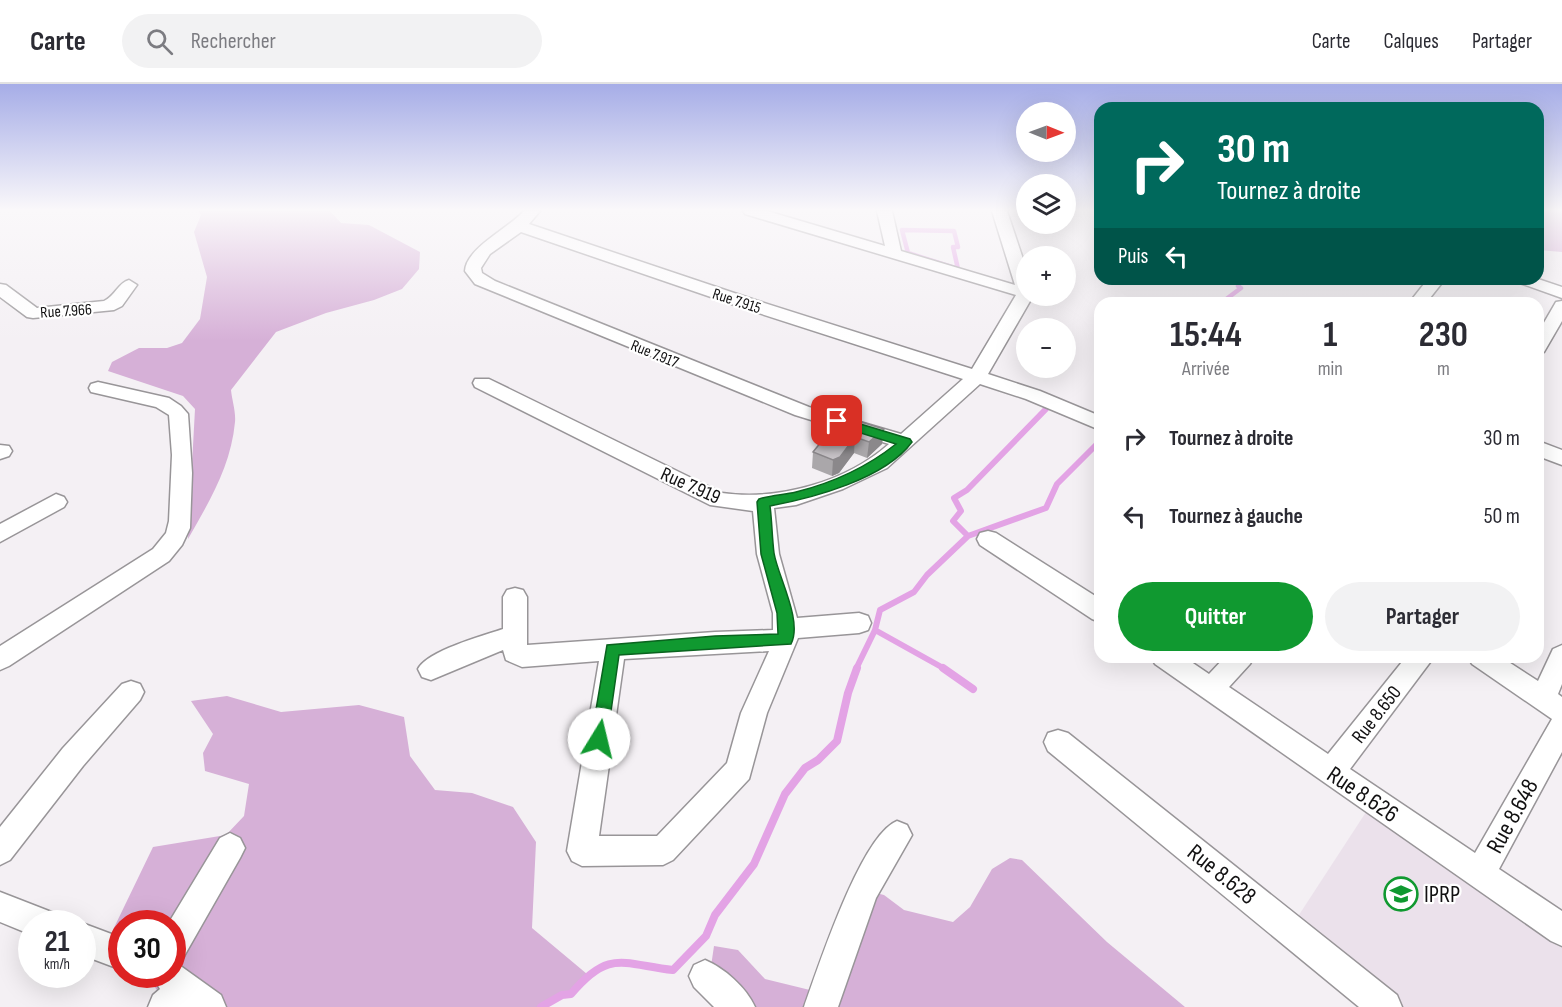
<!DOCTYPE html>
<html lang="fr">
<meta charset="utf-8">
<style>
:root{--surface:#fff;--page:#f2f2f3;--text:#2b2b33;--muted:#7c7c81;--line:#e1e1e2;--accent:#109930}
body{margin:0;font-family:"Sofia Sans Condensed",sans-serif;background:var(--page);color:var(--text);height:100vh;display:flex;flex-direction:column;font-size:22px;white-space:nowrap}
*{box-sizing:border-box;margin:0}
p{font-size:20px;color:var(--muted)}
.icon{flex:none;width:33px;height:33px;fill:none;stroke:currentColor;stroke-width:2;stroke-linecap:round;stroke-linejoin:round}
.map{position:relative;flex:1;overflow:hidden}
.details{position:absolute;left:1094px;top:213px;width:450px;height:366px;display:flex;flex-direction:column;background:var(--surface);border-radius:18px;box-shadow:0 6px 24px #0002}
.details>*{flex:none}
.guide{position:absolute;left:1094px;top:18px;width:450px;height:183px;border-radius:18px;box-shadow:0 6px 24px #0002;background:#00695c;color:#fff;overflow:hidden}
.needle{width:39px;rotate:91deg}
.controls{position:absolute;left:1016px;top:18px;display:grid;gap:12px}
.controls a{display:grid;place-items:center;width:60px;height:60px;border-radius:50%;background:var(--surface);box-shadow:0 6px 24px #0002;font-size:30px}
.speed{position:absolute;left:18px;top:826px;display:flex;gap:12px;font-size:30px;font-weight:700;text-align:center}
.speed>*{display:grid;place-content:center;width:78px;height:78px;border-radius:50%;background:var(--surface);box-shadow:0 6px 24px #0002;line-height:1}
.speed small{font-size:15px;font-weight:400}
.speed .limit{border:9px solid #d22;background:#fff;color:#111}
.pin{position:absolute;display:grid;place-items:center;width:51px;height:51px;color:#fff;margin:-26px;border-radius:12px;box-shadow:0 3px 9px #0006}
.me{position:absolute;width:66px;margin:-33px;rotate:9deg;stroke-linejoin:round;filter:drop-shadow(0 0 4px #0008)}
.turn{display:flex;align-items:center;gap:21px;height:126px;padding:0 24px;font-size:27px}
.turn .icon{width:78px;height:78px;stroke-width:2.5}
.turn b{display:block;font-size:42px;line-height:51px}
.then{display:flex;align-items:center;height:57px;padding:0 24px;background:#0003;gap:12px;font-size:22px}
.eta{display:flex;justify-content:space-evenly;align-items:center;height:102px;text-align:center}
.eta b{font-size:36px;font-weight:700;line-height:42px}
.button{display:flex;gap:12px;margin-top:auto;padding:12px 24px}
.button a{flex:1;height:69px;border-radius:36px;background:var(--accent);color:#fff;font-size:24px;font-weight:700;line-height:69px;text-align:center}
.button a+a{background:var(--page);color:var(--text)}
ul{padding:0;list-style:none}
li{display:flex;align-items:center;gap:18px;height:78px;padding:0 24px}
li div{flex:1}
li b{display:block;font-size:22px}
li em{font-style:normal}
header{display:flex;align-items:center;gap:36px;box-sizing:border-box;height:84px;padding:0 30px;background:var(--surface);border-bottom:2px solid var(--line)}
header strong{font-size:28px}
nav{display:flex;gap:33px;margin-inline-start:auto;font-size:21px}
.search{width:420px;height:54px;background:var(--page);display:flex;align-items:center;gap:15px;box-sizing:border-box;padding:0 21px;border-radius:33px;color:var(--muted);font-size:22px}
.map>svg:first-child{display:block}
.built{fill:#ebe1eb}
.green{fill:#d6b0d7}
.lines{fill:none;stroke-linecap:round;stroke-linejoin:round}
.stream-far2{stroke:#e3a3e5;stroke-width:4.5}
.stream-far1{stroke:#e3a3e5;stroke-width:6}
.stream{stroke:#e3a3e5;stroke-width:8}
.street-casing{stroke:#989598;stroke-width:3}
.street{fill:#fff;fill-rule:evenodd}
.wall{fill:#aaa7aa}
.shaded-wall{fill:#8b888b}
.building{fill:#c6c2c6;stroke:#8b888b;stroke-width:1.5}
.route{fill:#109930;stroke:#0a631f;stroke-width:1.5}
.labels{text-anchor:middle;stroke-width:4.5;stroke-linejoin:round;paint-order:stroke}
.far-street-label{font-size:16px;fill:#121112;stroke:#fff}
.street-label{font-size:20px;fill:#121112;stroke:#fff}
.near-street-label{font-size:24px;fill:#121112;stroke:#fff}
.near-poi-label{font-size:24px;fill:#121112;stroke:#fff;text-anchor:start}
</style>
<header>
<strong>Carte</strong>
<div class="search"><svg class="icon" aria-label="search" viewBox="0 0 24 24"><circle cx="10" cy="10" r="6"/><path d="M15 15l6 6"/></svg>Rechercher</div>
<nav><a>Carte</a><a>Calques</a><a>Partager</a></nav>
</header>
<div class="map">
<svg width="1562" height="923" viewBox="0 0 1562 923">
<rect width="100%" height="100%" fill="#f4f0f4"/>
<path class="built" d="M 1368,725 L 1562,861 L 1562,923 L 1403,923 L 1295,837 Z"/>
<path class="green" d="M 198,127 L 330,127 L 341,139 L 369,141 L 420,168 L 419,185 L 402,205 L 374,216 L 326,229 L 276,248 L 231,306 C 232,316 236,328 235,338 C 231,382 209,418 188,455 L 195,325 L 183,312 L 108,287 L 112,278 L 139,264 L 167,264 L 182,259 L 200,235 L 207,193 L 194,148 L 201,131 Z
M 1538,127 L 1562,127 L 1562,168 L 1538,166 Z
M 227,612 L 281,628 L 359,621 L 404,633 L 410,672 L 435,706 L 472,709 L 513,723 L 536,758 L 532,844 L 587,890 L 571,910 L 562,911 L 541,923 L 172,923 L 144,891 L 172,891 L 172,840 L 122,840 L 121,865 L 110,852 L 153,763 L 226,751 L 244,732 L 249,700 L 205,687 L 203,669 L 213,650 L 191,617 Z
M 1010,774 L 1022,776 L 1107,858 L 1185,923 L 749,923 L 710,889 L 714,862 L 738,866 L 765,895 L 814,907 L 872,808 L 884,811 L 904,826 L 953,838 L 970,823 L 992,785 Z"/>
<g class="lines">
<path class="stream-far2" d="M 1538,131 L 1558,127
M 902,146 L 954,147 L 958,163 L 953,163 L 958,185 L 908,169 Z
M 1221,219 L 1241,204 L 1238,202 L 1243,195
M 1045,326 L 1049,322"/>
<path class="stream-far1" d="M 968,452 L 953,437 L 961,427 L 954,414 L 967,406 L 1046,325
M 875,546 L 945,585
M 856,585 L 875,546 L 880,526 L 914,508 L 927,491 L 968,452 L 1046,424 L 1057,400 L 1100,357"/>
<path class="stream" d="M 943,584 L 973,605
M 541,923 L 562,911 L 571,910 C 609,865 622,880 673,886 L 706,852 L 715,831 L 754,780 L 785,710 L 805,684 L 818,676 L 837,657 L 848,609 L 857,584"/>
<defs>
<path id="street" d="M 524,127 L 540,127 L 529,140 L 755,216 L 972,285 L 1016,211 L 745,130 L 743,127 L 767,127 L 885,162 L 877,127 L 892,127 L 901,167 L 1015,201 L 992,127 L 1007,127 L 1026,184 L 1026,212 L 1033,212 L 988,290 L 1040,307 L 1100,332 L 1100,346 L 1026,315 L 980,300 L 887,384 L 843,405 L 796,421 L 774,424 L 779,470 L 797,534 L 859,529 L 868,532 L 871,539 L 868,546 L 859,549 L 798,554 L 767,629 L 749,695 L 673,776 L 663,781 L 582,782 L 572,777 L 567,767 L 599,577 L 522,583 L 506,576 L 503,566 L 431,596 L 422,593 L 418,585 C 427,567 482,552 503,545 L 503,513 L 507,506 L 515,504 L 523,506 L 527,513 L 527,561 L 715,548 L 773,546 L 773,529 L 757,470 L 753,427 L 710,421 L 475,303 L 473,299 L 475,295 L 489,295 L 722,409 C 779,417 846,398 889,360 L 795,331 L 475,200 L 465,187 C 466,164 509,144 524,127 ZM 521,148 L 743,224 L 963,295 L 901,350 L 809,323 L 495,197 L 482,189 L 481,184 L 490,170 ZM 769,567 L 741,629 L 727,679 L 657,752 L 599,752 L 624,575 Z
M 1428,195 L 1445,195 L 1426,219 L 1409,219 Z
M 1515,195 L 1538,195 L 1562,203 L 1562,214 L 1517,198 Z
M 129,196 L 137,201 L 122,222 L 114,226 L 33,234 L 27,233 L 0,213 L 0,200 L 6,201 L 37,224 L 104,217 C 115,212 118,199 129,196 Z
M 1562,217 L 1562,237 L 1544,268 L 1538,269 L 1538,249 L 1556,218 Z
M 98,298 L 169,314 L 181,322 L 188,330 L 192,389 L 190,444 L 182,461 L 169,477 L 9,582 L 0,586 L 0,562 L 153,465 L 166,449 L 169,437 L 172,371 L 169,331 L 156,323 L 91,308 L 89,304 L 91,300 Z
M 1538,357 L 1562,366 L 1562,381 L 1538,372 Z
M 0,361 L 9,362 L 12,367 L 9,372 L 0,375 Z
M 56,410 L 64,413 L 67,418 L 64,423 L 0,458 L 0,440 Z
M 988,447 L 996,449 L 1100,515 L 1100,538 L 1092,535 L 980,461 L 977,455 L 980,449 Z
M 1562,561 L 1562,600 L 1558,610 L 1562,613 L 1562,668 L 1499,785 L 1562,827 L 1562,862 L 1551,857 L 1155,580 L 1151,573 L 1184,573 L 1209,590 L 1225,573 L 1254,573 L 1250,580 L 1229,603 L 1328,670 L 1406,573 L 1434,573 L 1350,685 L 1475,769 L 1552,635 L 1472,580 L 1468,573 L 1501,573 L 1538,597 L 1553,565 Z
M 131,597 L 140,600 L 144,608 L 140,616 L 83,682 L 10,776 L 0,781 L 0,743 L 63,664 L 122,600 Z
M 1058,646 L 1068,649 L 1397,911 L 1402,923 L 1359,923 L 1048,667 L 1044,658 L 1048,649 Z
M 897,737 L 907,741 L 912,751 L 876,814 L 838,923 L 804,923 C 818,884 861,751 897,737 Z
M 230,749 L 240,754 L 245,764 L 240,774 L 183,874 L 175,878 L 221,911 L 226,923 L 148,923 L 153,911 L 160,905 L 152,891 L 172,891 L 172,840 L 168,840 L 220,754 Z
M 0,808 L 54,829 L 59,840 L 32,840 L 32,851 L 0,838 Z
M 82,839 L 122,854 L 122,886 L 82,871 L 82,840 L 80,840 Z
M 705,876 C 724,884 746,903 755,923 L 714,923 L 694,903 L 689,892 L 694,881 Z"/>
</defs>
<use href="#street" class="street-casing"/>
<use href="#street" class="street"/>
</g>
<path class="wall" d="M 842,332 L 884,345 L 882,360 L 867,374 L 854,369 L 839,389 L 832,392 L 812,384 L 813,368 Z"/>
<path class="shaded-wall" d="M 884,345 L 882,360 L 867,374 L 869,358 Z
M 855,353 L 854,369 L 839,389 L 832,392 L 833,376 Z"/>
<path class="building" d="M 842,332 L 884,345 L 869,358 L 855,353 L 840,373 L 833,376 L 813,368 Z"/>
<linearGradient id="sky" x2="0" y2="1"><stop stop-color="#a6ade7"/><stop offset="0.49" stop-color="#faf8fa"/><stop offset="1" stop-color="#faf8fa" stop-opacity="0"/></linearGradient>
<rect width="1562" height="257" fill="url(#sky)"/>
<path class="route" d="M 837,333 L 910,355 L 912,358 C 885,395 813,414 770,422 C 772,437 772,453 774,469 C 778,493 803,537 791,560 L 619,571 L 607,655 L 605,660 L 599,663 L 593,660 L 591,655 L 607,561 L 715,552 L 778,550 L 777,529 L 761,470 L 757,418 L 759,415 C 771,411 783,411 796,408 C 832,399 867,383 896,360 L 832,340 L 832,334 Z"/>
<defs>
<symbol id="school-ring" viewBox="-11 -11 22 22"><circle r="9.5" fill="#fff" stroke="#109930" stroke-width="1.5"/><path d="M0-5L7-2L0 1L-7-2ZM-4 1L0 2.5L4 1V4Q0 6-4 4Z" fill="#109930"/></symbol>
</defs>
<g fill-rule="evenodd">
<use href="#school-ring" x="1382" y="791" width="38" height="38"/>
</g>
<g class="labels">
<g class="far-street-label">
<text transform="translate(737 216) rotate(18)" y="6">Rue 7.915</text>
<text transform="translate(66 226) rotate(-4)" y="6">Rue 7.966</text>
<text transform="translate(655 269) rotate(22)" y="6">Rue 7.917</text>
</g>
<g class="street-label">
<text transform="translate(691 401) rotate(24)" y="7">Rue 7.919</text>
<text transform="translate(1376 630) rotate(-52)" y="7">Rue 8.650</text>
</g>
<g class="near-street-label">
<text transform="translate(1363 710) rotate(34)" y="8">Rue 8.626</text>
<text transform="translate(1512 732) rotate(-61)" y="8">Rue 8.648</text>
<text transform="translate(1222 790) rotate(39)" y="8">Rue 8.628</text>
</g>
<g class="near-poi-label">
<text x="1424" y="818">IPRP</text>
</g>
</g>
</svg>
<div class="controls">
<a><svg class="needle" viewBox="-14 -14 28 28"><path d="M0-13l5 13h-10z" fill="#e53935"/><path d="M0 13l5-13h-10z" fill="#7c7c81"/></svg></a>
<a><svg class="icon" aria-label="layers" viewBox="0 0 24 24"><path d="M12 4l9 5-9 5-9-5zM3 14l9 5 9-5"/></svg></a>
<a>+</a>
<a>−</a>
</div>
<div class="speed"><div>21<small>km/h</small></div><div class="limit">30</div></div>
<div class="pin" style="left:837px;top:337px;background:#d93025"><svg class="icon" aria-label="arrive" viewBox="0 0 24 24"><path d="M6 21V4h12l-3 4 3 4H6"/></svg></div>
<svg class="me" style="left:599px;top:655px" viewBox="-20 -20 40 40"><circle r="19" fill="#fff"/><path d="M0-13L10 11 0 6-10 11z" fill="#109930"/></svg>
<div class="guide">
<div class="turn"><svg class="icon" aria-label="right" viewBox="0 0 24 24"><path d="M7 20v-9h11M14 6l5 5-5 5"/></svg><div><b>30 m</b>Tournez à droite</div></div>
<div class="then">Puis<svg class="icon" aria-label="left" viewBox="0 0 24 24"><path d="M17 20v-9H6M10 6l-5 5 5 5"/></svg></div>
</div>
<section class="details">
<div class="eta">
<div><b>15:44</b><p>Arrivée</p></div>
<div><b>1</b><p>min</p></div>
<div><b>230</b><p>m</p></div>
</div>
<ul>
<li><svg class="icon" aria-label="right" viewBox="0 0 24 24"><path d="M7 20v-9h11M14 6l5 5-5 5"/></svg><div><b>Tournez à droite</b></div><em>30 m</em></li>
<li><svg class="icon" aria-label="left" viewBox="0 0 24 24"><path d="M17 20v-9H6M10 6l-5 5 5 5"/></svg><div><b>Tournez à gauche</b></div><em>50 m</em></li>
</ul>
<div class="button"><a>Quitter</a><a>Partager</a></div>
</section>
</div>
